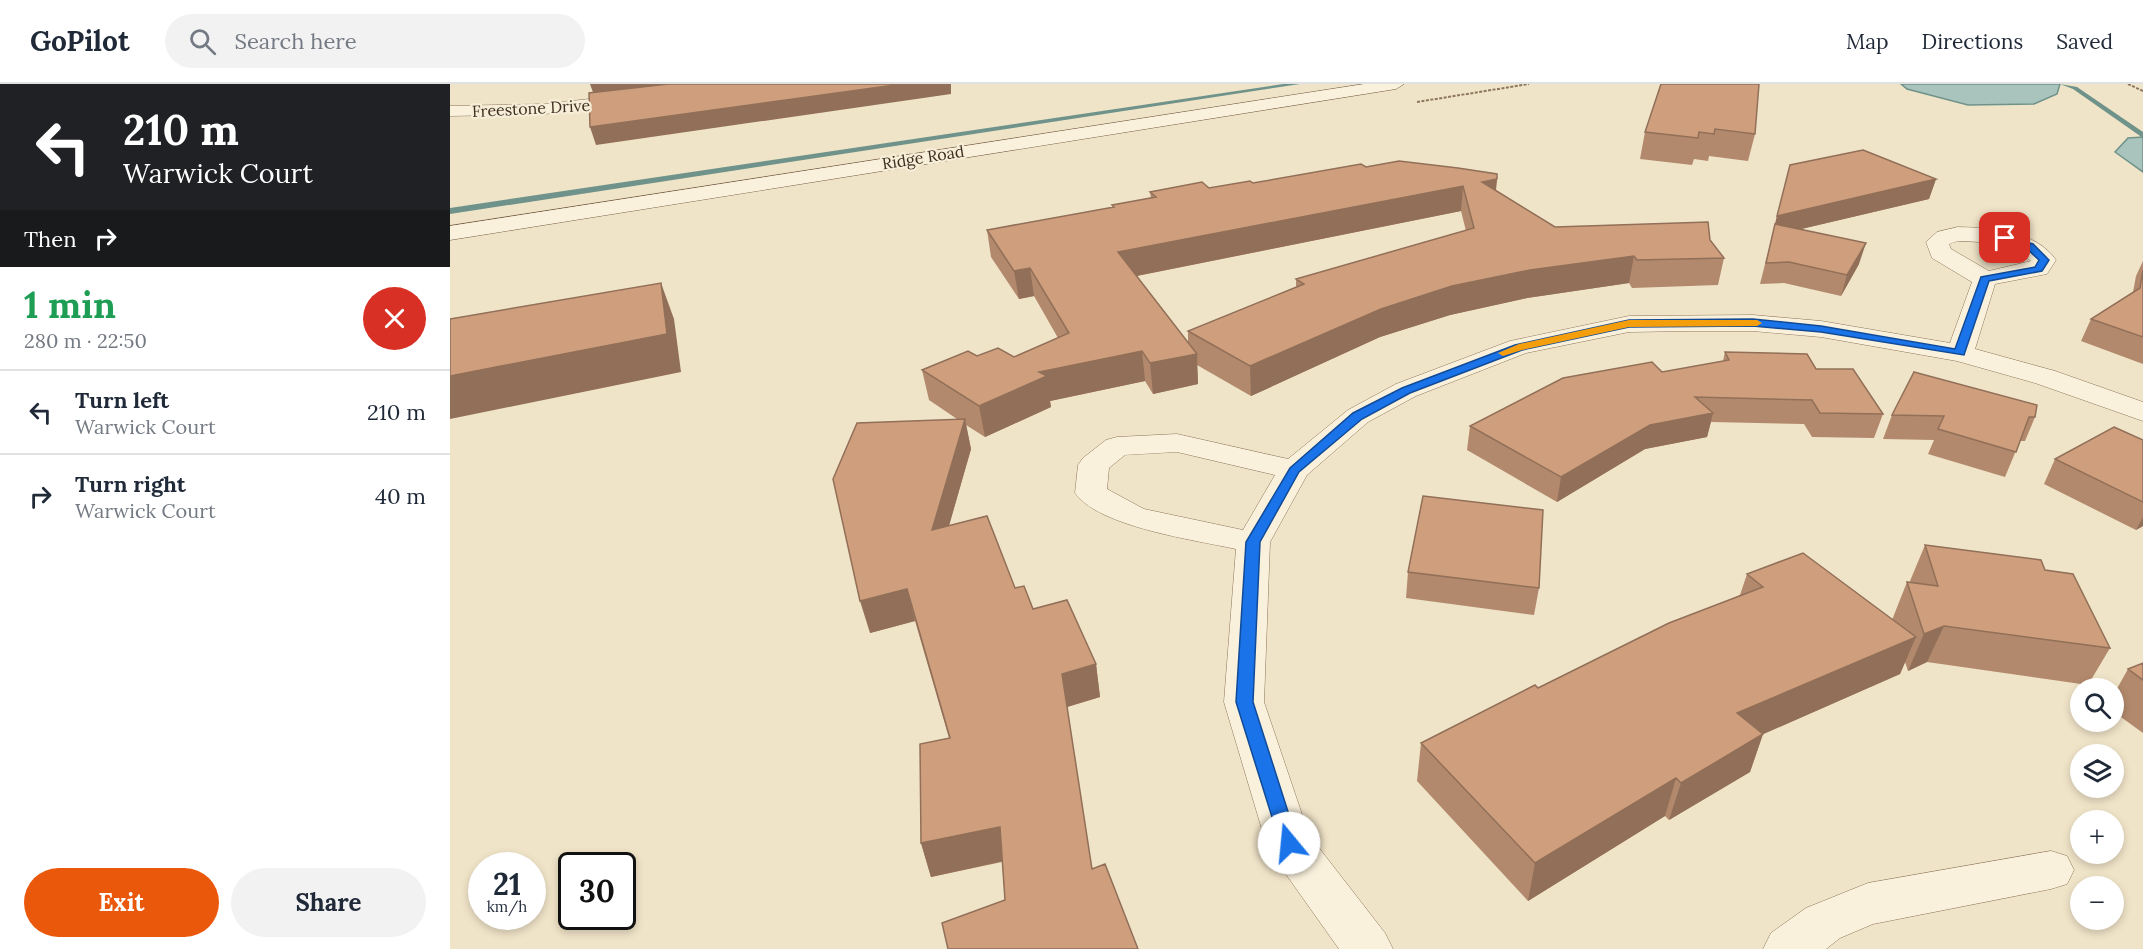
<!DOCTYPE html>
<meta charset="utf-8">
<style>
:root{--surface:#fff;--page:#f2f2f3;--text:#1f2937;--muted:#747a83;--line:#e0e1e3;--accent:#ea580c}
body{margin:0;font-family:Lora,serif;background:var(--page);color:var(--text);height:100vh;display:flex;flex-direction:column;font-size:22px;white-space:nowrap}
*{box-sizing:border-box;margin:0}
p{font-size:20px;color:var(--muted)}
.icon{flex:none;width:33px;height:33px;fill:none;stroke:currentColor;stroke-width:2;stroke-linecap:round;stroke-linejoin:round}
.map{position:relative;flex:1;overflow:hidden}
.details{display:flex;flex-direction:column;background:var(--surface);width:450px}
.details>*{flex:none}
.guide{background:#202124;color:#fff;overflow:hidden}
.controls{position:absolute;left:1620px;top:594px;display:grid;gap:12px}
.controls a{display:grid;place-items:center;width:54px;height:54px;border-radius:50%;background:var(--surface);box-shadow:0 3px 9px #0003;font-size:30px}
.speed{position:absolute;left:18px;top:768px;display:flex;gap:12px;font-size:30px;font-weight:700;text-align:center}
.speed>*{display:grid;place-content:center;width:78px;height:78px;border-radius:50%;background:var(--surface);box-shadow:0 3px 9px #0003;line-height:1}
.speed small{font-size:15px;font-weight:400}
.speed .limit{border:3px solid #111;border-radius:9px;background:#fff;color:#111}
.pin{position:absolute;display:grid;place-items:center;width:51px;height:51px;color:#fff;margin:-26px;border-radius:12px;box-shadow:0 3px 9px #0006}
.me{position:absolute;width:66px;margin:-33px;rotate:343deg;stroke-linejoin:round;filter:drop-shadow(0 0 4px #0008)}
.turn{display:flex;align-items:center;gap:21px;height:126px;padding:0 24px;font-size:27px}
.turn .icon{width:78px;height:78px;stroke-width:2.5}
.turn b{display:block;font-size:42px;line-height:51px}
.then{display:flex;align-items:center;height:57px;padding:0 24px;background:#0003;gap:12px;font-size:22px}
.round{display:grid;place-items:center;flex:none;width:63px;height:63px;border-radius:32px;background:var(--page)}
.summary{display:flex;align-items:center;justify-content:space-between;height:102px;padding:0 24px}
h1{font-size:36px;font-weight:700;line-height:45px;color:#1e9e55}
.action{display:flex;gap:12px;margin-top:auto;padding:12px 24px}
.action a{flex:1;height:69px;border-radius:36px;background:var(--accent);color:#fff;font-size:24px;font-weight:700;line-height:69px;text-align:center}
.action a+a{background:var(--page);color:var(--text)}
ul{padding:0;list-style:none}
li{display:flex;align-items:center;gap:18px;height:84px;padding:0 24px;border-top:2px solid var(--line)}
li div{flex:1}
li b{display:block;font-size:22px}
li em{font-style:normal}
header{display:flex;align-items:center;gap:36px;box-sizing:border-box;height:84px;padding:0 30px;background:var(--surface);border-bottom:2px solid var(--line)}
header strong{font-size:28px}
nav{display:flex;gap:33px;margin-inline-start:auto;font-size:21px}
.search{width:420px;height:54px;background:var(--page);display:flex;align-items:center;gap:15px;box-sizing:border-box;padding:0 21px;border-radius:33px;color:var(--muted);font-size:22px}
main{display:flex;flex:1;min-height:0}
.map>svg:first-child{display:block}
.water{fill:#a9c4bc;stroke:#6f938a;stroke-width:1.5}
.lines{fill:none;stroke-linecap:round;stroke-linejoin:round}
.stream{fill:#6f938a;fill-rule:evenodd}
.street-casing{stroke:#8d765c;stroke-width:1}
.secondary-casing{stroke:#6f573f;stroke-width:1}
.path{stroke:#8d765c;stroke-width:2;stroke-dasharray:3 1.5;stroke-linecap:butt}
.street{fill:#faf1dc;fill-rule:evenodd}
.secondary{fill:#faf1dc;fill-rule:evenodd}
.wall{fill:#b2896c;fill-rule:evenodd}
.shaded-wall{fill:#916f58}
.building{fill:#cf9f7d;stroke:#916f58;stroke-width:1.5}
.route{fill:#1a73e8;stroke:#114b97;stroke-width:1.5}
.slow{fill:#f59e0b}
.labels{text-anchor:middle;stroke-width:4.5;stroke-linejoin:round;paint-order:stroke}
.far-street-label{font-size:16px;fill:#3d2e20;stroke:#f7eed8}
</style>
<header>
<strong>GoPilot</strong>
<div class="search"><svg class="icon" aria-label="search" viewBox="0 0 24 24"><circle cx="10" cy="10" r="6"/><path d="M15 15l6 6"/></svg>Search here</div>
<nav><a>Map</a><a>Directions</a><a>Saved</a></nav>
</header>
<main>
<section class="details">
<div class="guide">
<div class="turn"><svg class="icon" aria-label="left" viewBox="0 0 24 24"><path d="M17 20v-9H6M10 6l-5 5 5 5"/></svg><div><b>210 m</b>Warwick Court</div></div>
<div class="then">Then<svg class="icon" aria-label="right" viewBox="0 0 24 24"><path d="M7 20v-9h11M14 6l5 5-5 5"/></svg></div>
</div>
<div class="summary"><div><h1>1 min</h1><p>280 m · 22:50</p></div><a class="round" style="background:#d93025;color:#fff"><svg class="icon" aria-label="close" viewBox="0 0 24 24"><path d="M6 6l12 12M18 6L6 18"/></svg></a></div>
<ul>
<li><svg class="icon" aria-label="left" viewBox="0 0 24 24"><path d="M17 20v-9H6M10 6l-5 5 5 5"/></svg><div><b>Turn left</b><p>Warwick Court</p></div><em>210 m</em></li>
<li><svg class="icon" aria-label="right" viewBox="0 0 24 24"><path d="M7 20v-9h11M14 6l5 5-5 5"/></svg><div><b>Turn right</b><p>Warwick Court</p></div><em>40 m</em></li>
</ul>
<div class="action"><a>Exit</a><a>Share</a></div>
</section>
<div class="map">
<svg width="1693" height="865" viewBox="0 0 1693 865">
<rect width="100%" height="100%" fill="#f0e4c8"/>
<path class="water" d="M 1451,0 L 1610,0 L 1607,10 L 1584,20 L 1518,21 L 1457,5 Z
M 1693,53 L 1693,88 L 1665,68 L 1678,54 Z"/>
<g class="lines">
<path class="stream" d="M 833,0 L 850,0 L 0,130 L 0,124 Z
M 1610,0 L 1627,3 L 1693,48 L 1693,54 L 1623,5 Z"/>
<defs>
<path id="street" d="M 184,10 L 190,11 L 193,15 L 190,19 L 95,30 L 0,32 L 0,22 L 95,20 Z
M 1508,143 C 1541,144 1585,146 1606,176 L 1597,190 L 1545,200 L 1525,265 L 1605,287 L 1693,318 L 1693,337 L 1585,299 L 1507,277 L 1371,253 L 1303,247 L 1238,247 L 1179,248 L 1076,269 L 966,312 L 918,338 L 857,391 L 820,458 L 814,618 L 859,751 L 935,849 L 943,865 L 889,865 L 823,772 L 816,759 L 774,618 L 786,465 C 745,456 649,443 625,409 L 628,381 L 633,374 L 656,356 L 667,353 L 727,350 L 838,375 L 898,326 L 946,300 L 1060,257 L 1179,232 L 1303,231 L 1371,237 L 1500,259 L 1522,198 L 1482,174 L 1476,158 L 1487,148 ZM 1508,157 C 1536,158 1559,159 1581,177 L 1539,187 L 1501,165 L 1499,160 ZM 727,368 L 825,391 L 793,446 L 694,425 L 657,405 L 659,384 L 675,371 Z
M 1601,767 L 1617,772 L 1624,786 L 1617,800 L 1601,805 L 1423,840 L 1390,854 L 1376,865 L 1313,865 L 1321,849 L 1356,824 L 1418,799 Z"/>
<path id="secondary" d="M 914,0 L 954,0 L 946,5 L 0,156 L 0,142 Z"/>
</defs>
<use href="#street" class="street-casing"/>
<use href="#secondary" class="secondary-casing"/>
<path class="path" d="M 1678,0 L 1693,7
M 967,18 L 1079,0"/>
<use href="#street" class="street"/>
<use href="#secondary" class="secondary"/>
</g>
<path class="wall" d="M 1211,0 L 1305,50 L 1298,77 L 1259,72 L 1258,77 L 1244,75 L 1242,81 L 1190,75 L 1195,48 Z
M 1340,81 L 1486,95 L 1479,115 L 1351,145 L 1409,180 L 1391,212 L 1334,199 L 1310,200 Z
M 916,83 L 1047,95 L 1046,107 L 1105,143 L 1260,156 L 1274,174 L 1268,201 L 1182,204 L 1179,199 L 1077,214 L 1000,231 L 930,253 L 801,312 L 747,281 L 748,300 L 703,310 L 695,297 L 600,317 L 601,323 L 535,353 L 516,341 L 521,365 L 499,441 L 565,504 L 583,525 L 646,580 L 650,613 L 617,623 L 642,785 L 555,816 L 552,778 L 481,793 L 471,759 L 499,654 L 465,537 L 420,549 L 507,335 L 479,316 L 472,286 L 527,272 L 564,273 L 608,254 L 584,212 L 569,215 L 541,173 L 537,146 L 663,124 L 662,121 L 701,114 L 700,108 L 759,104 L 803,99 ZM 1011,127 L 1016,147 L 846,195 L 846,203 L 738,247 L 738,259 L 687,192 Z
M 1693,177 L 1693,280 L 1631,257 L 1641,235 L 1683,208 L 1686,192 Z
M 1275,268 L 1366,285 L 1433,330 L 1424,354 L 1362,353 L 1354,340 L 1261,338 L 1257,353 L 1195,365 L 1107,418 L 1017,366 L 1020,342 L 1212,288 L 1273,277 Z
M 1442,331 L 1585,333 L 1575,357 L 1570,357 L 1555,393 L 1478,370 L 1484,356 L 1433,355 Z
M 1693,356 L 1693,442 L 1686,446 L 1594,400 L 1605,375 Z
M 1475,461 L 1595,486 L 1660,564 L 1638,601 L 1477,578 L 1458,587 L 1455,578 L 1450,590 L 1313,650 L 1300,688 L 1219,736 L 1215,732 L 1078,817 L 967,697 L 971,659 L 1088,604 L 1290,511 L 1297,490 L 1442,536 L 1457,498 L 1461,499 L 1460,497 Z
M 958,488 L 1089,504 L 1084,531 L 956,514 Z
M 1693,579 L 1693,649 L 1664,628 L 1664,610 L 1678,585 Z"/>
<path class="shaded-wall" d="M 140,0 L 244,0 L 144,11 Z
M 452,0 L 501,0 L 501,10 L 146,61 L 140,43 Z
M 1047,95 L 1044,120 L 1032,98 Z
M 1486,95 L 1479,115 L 1322,152 L 1327,132 Z
M 1013,102 L 1011,127 L 671,195 L 668,168 Z
M 1416,159 L 1409,180 L 1391,212 L 1397,191 Z
M 1184,172 L 1179,199 L 1077,214 L 1000,231 L 930,253 L 801,312 L 800,282 L 931,225 L 1002,202 L 1080,186 Z
M 580,184 L 584,212 L 569,215 L 564,187 Z
M 211,199 L 224,235 L 231,288 L 0,335 L 0,292 Z
M 692,267 L 695,297 L 600,317 L 601,323 L 535,353 L 529,322 L 589,288 Z
M 747,270 L 748,300 L 703,310 L 700,279 Z
M 1263,329 L 1257,353 L 1195,365 L 1107,418 L 1111,393 L 1200,341 Z
M 515,335 L 521,365 L 489,477 L 482,446 Z
M 1693,433 L 1693,442 L 1686,446 Z
M 457,505 L 465,537 L 420,549 L 410,517 Z
M 1494,542 L 1477,578 L 1458,587 L 1474,550 Z
M 1466,553 L 1450,590 L 1275,667 L 1287,629 Z
M 646,580 L 650,613 L 617,623 L 647,819 L 612,590 Z
M 1313,650 L 1300,688 L 1219,736 L 1231,699 Z
M 1226,694 L 1215,732 L 1078,817 L 1085,779 Z
M 550,743 L 558,776 L 481,793 L 471,759 Z"/>
<path class="building" d="M 218,0 L 452,0 L 140,43 L 139,9 Z
M 1211,0 L 1309,0 L 1305,50 L 1265,45 L 1264,50 L 1249,48 L 1248,54 L 1195,48 Z
M 1413,66 L 1486,95 L 1327,132 L 1340,81 Z
M 949,77 L 1008,84 L 1047,90 L 1047,95 L 1032,98 L 1105,143 L 1258,138 L 1260,156 L 1274,174 L 1187,176 L 1184,172 L 1080,186 L 1002,202 L 931,225 L 800,282 L 738,247 L 854,200 L 846,195 L 1024,144 L 1013,102 L 668,168 L 747,270 L 700,279 L 692,267 L 589,288 L 597,292 L 529,322 L 472,286 L 518,267 L 527,272 L 548,264 L 564,273 L 619,249 L 580,184 L 564,187 L 537,146 L 664,123 L 662,121 L 706,113 L 700,108 L 752,98 L 759,104 L 800,97 L 803,99 L 911,80 L 916,83 Z
M 1325,140 L 1416,159 L 1397,191 L 1339,178 L 1316,179 Z
M 1693,186 L 1693,253 L 1641,235 L 1690,204 Z
M 211,199 L 217,250 L 0,292 L 0,235 Z
M 1275,268 L 1357,270 L 1366,285 L 1403,285 L 1433,330 L 1370,329 L 1362,316 L 1245,313 L 1263,329 L 1200,341 L 1111,393 L 1020,342 L 1113,294 L 1202,278 L 1212,288 L 1279,276 Z
M 1464,288 L 1587,321 L 1585,333 L 1579,333 L 1566,368 L 1488,345 L 1494,332 L 1442,331 Z
M 515,335 L 482,446 L 537,432 L 565,504 L 574,502 L 583,525 L 617,516 L 646,580 L 612,590 L 642,785 L 655,780 L 688,865 L 498,865 L 492,839 L 555,816 L 550,743 L 471,759 L 470,660 L 500,654 L 457,505 L 410,517 L 383,395 L 407,339 Z
M 1664,343 L 1693,356 L 1693,418 L 1605,375 Z
M 973,412 L 1093,426 L 1089,504 L 958,488 Z
M 1475,461 L 1591,476 L 1595,486 L 1623,490 L 1660,564 L 1494,542 L 1474,550 L 1457,498 L 1488,502 Z
M 1353,469 L 1466,553 L 1287,629 L 1313,650 L 1231,699 L 1226,694 L 1085,779 L 971,659 L 1085,601 L 1088,604 L 1219,539 L 1313,503 L 1297,490 Z
M 1693,579 L 1693,596 L 1678,585 Z"/>
<path class="route" d="M 1552,152 L 1583,160 L 1599,176 L 1592,187 L 1539,197 L 1514,271 L 1371,248 L 1303,242 L 1179,243 L 1072,266 L 960,309 L 912,335 L 849,388 L 810,458 L 803,618 L 848,759 L 846,765 L 839,767 L 832,765 L 786,618 L 796,458 L 840,384 L 903,329 L 952,304 L 1065,261 L 1179,236 L 1303,235 L 1371,242 L 1505,265 L 1531,193 L 1585,183 L 1589,176 L 1576,164 L 1552,156 Z"/>
<path class="slow" d="M 1179,236 L 1307,236 L 1312,239 L 1307,242 L 1179,243 L 1072,266 L 1053,272 L 1048,269 L 1069,260 Z"/>
<g class="labels">
<g class="far-street-label">
<text transform="translate(81 24) rotate(-3)" y="6">Freestone Drive</text>
<text transform="translate(473 73) rotate(-9)" y="6">Ridge Road</text>
</g>
</g>
</svg>
<div class="controls">
<a><svg class="icon" aria-label="search" viewBox="0 0 24 24"><circle cx="10" cy="10" r="6"/><path d="M15 15l6 6"/></svg></a>
<a><svg class="icon" aria-label="layers" viewBox="0 0 24 24"><path d="M12 4l9 5-9 5-9-5zM3 14l9 5 9-5"/></svg></a>
<a>+</a>
<a>−</a>
</div>
<div class="speed"><div>21<small>km/h</small></div><div class="limit">30</div></div>
<div class="pin" style="left:1555px;top:154px;background:#d93025"><svg class="icon" aria-label="arrive" viewBox="0 0 24 24"><path d="M6 21V4h12l-3 4 3 4H6"/></svg></div>
<svg class="me" style="left:839px;top:759px" viewBox="-20 -20 40 40"><circle r="19" fill="#fff"/><path d="M0-13L10 11 0 6-10 11z" fill="#1a73e8"/></svg>
</div>
</main>
